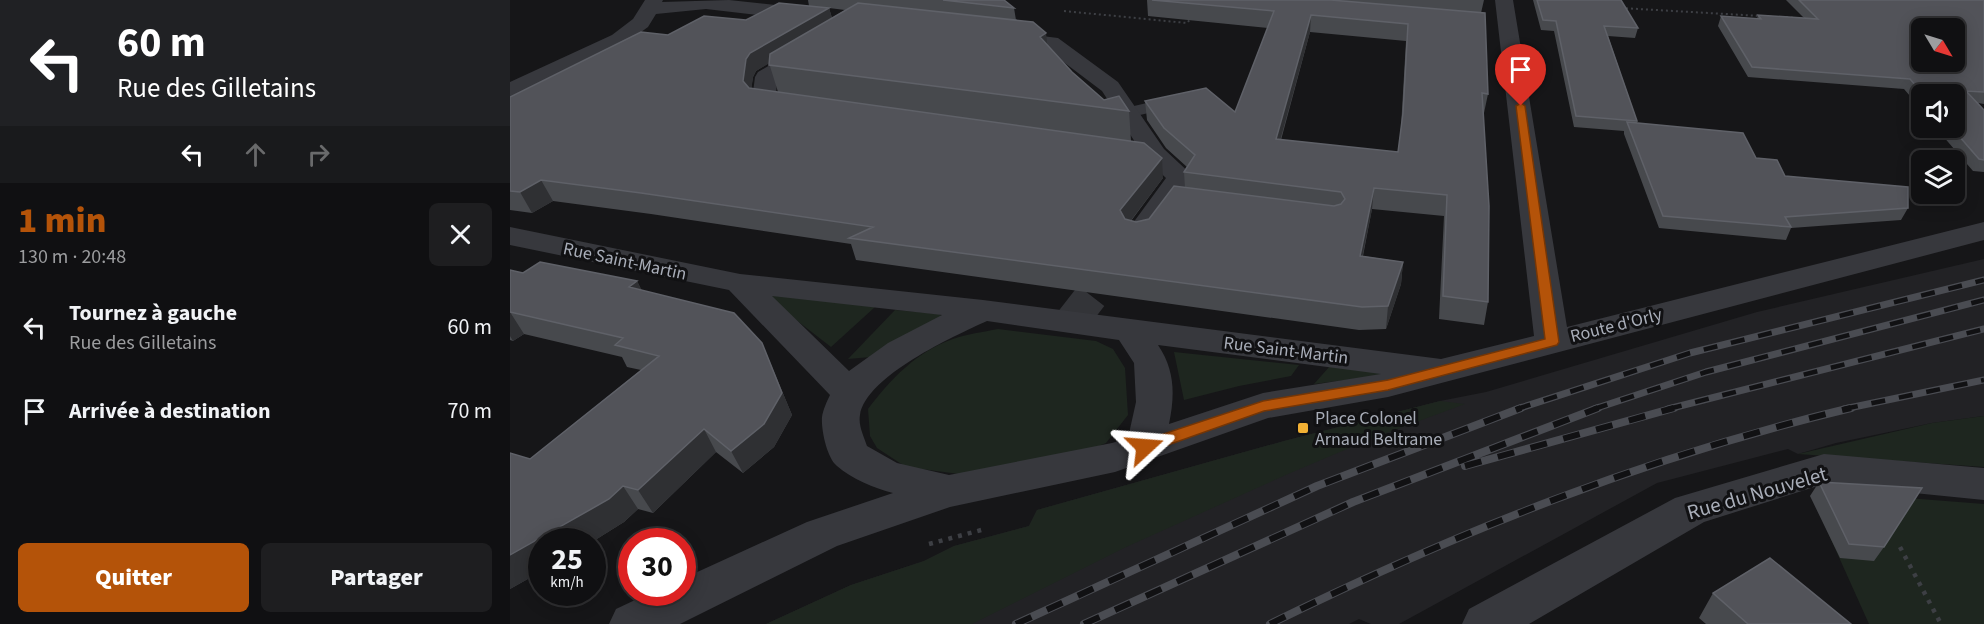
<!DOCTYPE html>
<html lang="fr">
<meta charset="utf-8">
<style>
:root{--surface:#101012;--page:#1e1e20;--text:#f1f3f6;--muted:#9c9d9f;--line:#303032;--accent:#b45309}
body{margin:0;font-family:"Source Sans 3",sans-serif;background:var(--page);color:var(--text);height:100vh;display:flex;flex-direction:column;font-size:22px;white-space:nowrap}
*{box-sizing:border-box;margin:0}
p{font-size:20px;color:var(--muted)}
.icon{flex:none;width:33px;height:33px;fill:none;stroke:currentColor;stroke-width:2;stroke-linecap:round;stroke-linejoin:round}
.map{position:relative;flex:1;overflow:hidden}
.panel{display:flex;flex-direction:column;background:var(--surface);width:510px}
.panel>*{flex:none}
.banner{background:#202124;color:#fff;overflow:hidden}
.needle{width:39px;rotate:128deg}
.fabs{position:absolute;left:1401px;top:18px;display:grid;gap:12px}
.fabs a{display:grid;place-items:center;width:54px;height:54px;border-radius:9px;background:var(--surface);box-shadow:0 3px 15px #0003,0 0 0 2px var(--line);font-size:30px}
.speed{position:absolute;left:18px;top:528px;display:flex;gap:12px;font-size:30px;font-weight:700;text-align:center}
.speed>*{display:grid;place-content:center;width:78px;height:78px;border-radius:50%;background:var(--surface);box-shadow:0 3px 15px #0003,0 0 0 2px var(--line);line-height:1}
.speed small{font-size:15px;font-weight:400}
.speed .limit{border:9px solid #d22;background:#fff;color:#111}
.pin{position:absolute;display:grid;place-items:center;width:51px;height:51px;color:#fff;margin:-62px -26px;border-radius:50% 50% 50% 0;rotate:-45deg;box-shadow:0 0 6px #0007}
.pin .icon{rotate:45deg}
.me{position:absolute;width:66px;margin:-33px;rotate:71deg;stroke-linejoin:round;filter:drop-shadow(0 0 4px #0008)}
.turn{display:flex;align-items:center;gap:21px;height:126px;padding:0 18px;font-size:27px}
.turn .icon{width:78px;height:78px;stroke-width:2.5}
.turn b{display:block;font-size:42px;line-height:51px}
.lanes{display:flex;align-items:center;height:57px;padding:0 18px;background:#0003;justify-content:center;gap:30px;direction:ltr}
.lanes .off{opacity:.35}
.round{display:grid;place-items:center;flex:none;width:63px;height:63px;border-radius:9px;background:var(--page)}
.head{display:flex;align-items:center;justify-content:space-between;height:102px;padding:0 18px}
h1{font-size:36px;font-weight:800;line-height:45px;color:var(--accent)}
.button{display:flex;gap:12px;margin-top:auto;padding:12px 18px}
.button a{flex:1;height:69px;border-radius:9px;background:var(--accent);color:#fff;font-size:24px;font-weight:800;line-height:69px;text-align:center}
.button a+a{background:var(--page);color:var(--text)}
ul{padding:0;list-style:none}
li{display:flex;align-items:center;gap:18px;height:84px;padding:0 18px}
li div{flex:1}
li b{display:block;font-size:22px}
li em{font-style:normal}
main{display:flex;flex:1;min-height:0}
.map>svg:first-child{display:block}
.built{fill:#222225}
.green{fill:#1e261f}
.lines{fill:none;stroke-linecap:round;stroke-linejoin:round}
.street-tunnel{stroke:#333438;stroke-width:33;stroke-dasharray:33 16;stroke-linecap:butt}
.path-far1{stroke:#3d3f44;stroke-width:2;stroke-dasharray:2 3;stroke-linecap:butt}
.path{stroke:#3d3f44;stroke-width:4.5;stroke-dasharray:4 6;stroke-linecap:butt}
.lane{fill:#37383d;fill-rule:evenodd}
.street{fill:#37383d;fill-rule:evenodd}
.rail-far1-casing{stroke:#4a4c52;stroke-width:7}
.rail-casing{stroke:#4a4c52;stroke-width:8}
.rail-far1{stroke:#111113;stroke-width:4.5;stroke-dasharray:14;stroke-linecap:butt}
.rail{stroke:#111113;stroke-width:6;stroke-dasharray:17;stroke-linecap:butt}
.wall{fill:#47494d;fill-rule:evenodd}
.shaded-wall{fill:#2f3033}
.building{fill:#525359;stroke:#5f6168;stroke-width:1.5;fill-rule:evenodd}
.route{fill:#b45309;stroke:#753606;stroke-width:1.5}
.poi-dot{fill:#f2b134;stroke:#111113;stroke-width:2}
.labels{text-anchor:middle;stroke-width:6;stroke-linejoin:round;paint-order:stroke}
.street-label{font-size:18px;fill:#a8adb8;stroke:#111113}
.poi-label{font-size:18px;fill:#a8adb8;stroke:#111113;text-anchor:start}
.near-street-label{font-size:21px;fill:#a8adb8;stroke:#111113}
</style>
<main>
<section class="panel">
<div class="banner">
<div class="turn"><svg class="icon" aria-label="left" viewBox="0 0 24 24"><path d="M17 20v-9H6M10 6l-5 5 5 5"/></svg><div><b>60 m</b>Rue des Gilletains</div></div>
<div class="lanes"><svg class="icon" aria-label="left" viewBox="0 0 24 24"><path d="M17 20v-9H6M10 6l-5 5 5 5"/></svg><svg class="icon off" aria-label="ahead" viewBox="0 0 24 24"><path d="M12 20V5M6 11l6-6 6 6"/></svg><svg class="icon off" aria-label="right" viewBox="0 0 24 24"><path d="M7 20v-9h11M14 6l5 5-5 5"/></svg></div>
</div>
<div class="head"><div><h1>1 min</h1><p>130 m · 20:48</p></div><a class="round"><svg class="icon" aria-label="close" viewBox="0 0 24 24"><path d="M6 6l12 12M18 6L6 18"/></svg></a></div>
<ul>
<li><svg class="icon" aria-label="left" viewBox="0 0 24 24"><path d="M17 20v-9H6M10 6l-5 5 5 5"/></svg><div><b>Tournez à gauche</b><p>Rue des Gilletains</p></div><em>60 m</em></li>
<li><svg class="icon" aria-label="arrive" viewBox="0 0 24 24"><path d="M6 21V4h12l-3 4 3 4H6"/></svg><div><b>Arrivée à destination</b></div><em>70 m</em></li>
</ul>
<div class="button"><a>Quitter</a><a>Partager</a></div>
</section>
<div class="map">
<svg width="1474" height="624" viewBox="0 0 1474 624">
<rect width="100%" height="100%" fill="#161618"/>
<path class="built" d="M 1474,259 L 1474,416 L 1422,423 L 1326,443 L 1288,454 L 1278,449 L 1147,483 L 889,624 L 861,624 L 849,619 L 839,624 L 256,624 L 341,585 L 414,561 L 444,546 L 519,526 L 527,510 L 774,441 L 930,401 L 976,392 L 1247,312 Z"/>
<path class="green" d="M 260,294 L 365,307 L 321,347 L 263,302 Z
M 385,310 L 429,314 L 435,319 L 361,357 L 338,359 Z
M 488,329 L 586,341 L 603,349 L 615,368 L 618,415 L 596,443 L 559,459 L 464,476 L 396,467 L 367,448 L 360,436 L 358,409 C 380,380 407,351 443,339 C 457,334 473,332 488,329 Z
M 664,352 L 789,365 L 781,376 L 729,386 L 674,400 Z
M 820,366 L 883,374 L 804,384 Z
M 930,401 L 955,404 L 863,438 L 778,474 L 614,548 L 462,624 L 256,624 L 341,585 L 414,561 L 444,546 L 519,526 L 527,510 L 774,441 Z
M 1474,416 L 1474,467 L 1288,454 L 1422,423 Z
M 1321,492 L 1474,504 L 1474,624 L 1359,624 L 1310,515 Z"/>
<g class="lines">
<path class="street-tunnel" d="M 561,322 L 610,259"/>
<path class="path-far1" d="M 1111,8 L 1251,16
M 554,11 L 677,23 L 683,16
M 1276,17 L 1293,19"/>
<path class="path" d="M 419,544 L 475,529
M 1390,547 L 1431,624"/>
<path class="lane" d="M 667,96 L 675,101 L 673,105 L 617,118 L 611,117 L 608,113 L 611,109 Z"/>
<path class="street" d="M 135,0 L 153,0 L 152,2 L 219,0 L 301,9 L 308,11 L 311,15 L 308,19 L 301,21 L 196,9 L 146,14 L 138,27 L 116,43 L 0,98 L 0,82 L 102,35 L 123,19 Z
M 985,0 L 1003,0 L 1057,327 L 1474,222 L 1474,240 L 878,397 L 758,418 L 605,472 L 440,507 L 327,546 L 170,624 L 99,624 L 106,609 L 142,592 L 172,592 L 172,579 L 297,522 L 383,493 C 364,488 342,479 327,466 C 317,458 311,430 312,417 C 313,410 317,401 320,395 L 219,290 L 0,245 L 0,227 L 230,274 L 473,300 L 931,359 L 1024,336 ZM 262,296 L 432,315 L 378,343 L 339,371 ZM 477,321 L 609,340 L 624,363 L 626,402 L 618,438 L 602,443 L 439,475 L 387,463 L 357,446 C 354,437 348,425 350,415 C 356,376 444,336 477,321 ZM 648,345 L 871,374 L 753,393 L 659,424 C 665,395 665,370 648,345 Z
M 492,31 L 548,38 L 608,82 L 654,149 L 684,177 L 647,229 L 637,232 L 627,229 L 623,223 L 656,178 L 636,159 L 592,91 L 535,48 L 485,41 L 482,37 L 485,33 Z
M 299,44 L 306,46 L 309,50 L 306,54 L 267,80 L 266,95 L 298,100 L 302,105 L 298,110 L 290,112 L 246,105 L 242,100 L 245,77 L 248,72 L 292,46 Z
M 1314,454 L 1474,468 L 1474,500 L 1314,484 L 1194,522 L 1019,624 L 952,624 L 959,609 L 1165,498 Z"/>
<defs>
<path id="rail-far1" d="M 1007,409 L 1180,353 L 1474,280
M 1084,409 L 1196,372 L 1474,300
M 1158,409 L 1474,329
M 1334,409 L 1474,380"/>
<path id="rail" d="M 955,466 L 1164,408
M 506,624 L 807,486 L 1011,408
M 574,624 L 843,502 L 1088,408
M 760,624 C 947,532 1138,456 1341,408"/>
</defs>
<use href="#rail-far1" class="rail-far1-casing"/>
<use href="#rail" class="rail-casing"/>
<use href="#rail-far1" class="rail-far1"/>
<use href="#rail" class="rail"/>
</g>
<path class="wall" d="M 298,0 L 494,0 L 504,8 L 506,20 L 537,46 L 562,72 L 594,100 L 619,111 L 621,141 L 653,178 L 621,221 L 626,222 L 639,219 L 675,188 L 674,172 L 677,167 L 656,148 L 637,120 L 635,101 L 725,112 L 758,28 L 638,16 L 637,0 L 974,0 L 971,13 L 978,94 L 974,113 L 973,113 L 978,302 L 974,325 L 929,319 L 934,216 L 862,209 L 853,256 L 893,262 L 891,284 L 876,329 L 849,330 L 346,260 L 341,244 L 141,214 L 43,201 L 22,213 L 0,210 L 0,97 L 158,35 L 236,20 L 299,6 ZM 319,8 L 335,10 L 322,18 ZM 800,32 L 896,41 L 891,127 L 888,152 L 771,140 ZM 259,63 L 268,92 L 241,89 L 243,77 L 246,71 Z
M 1023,0 L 1111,0 L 1128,28 L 1125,38 L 1098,36 L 1127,121 L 1127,123 L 1246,158 L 1275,176 L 1398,208 L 1391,220 L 1281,228 L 1276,240 L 1149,228 L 1114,134 L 1114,131 L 1064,127 L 1044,31 L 1031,30 Z
M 1276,0 L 1474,0 L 1474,104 L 1468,103 L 1474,110 L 1474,172 L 1463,171 L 1426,128 L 1444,128 L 1444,94 L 1412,94 L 1412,110 L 1394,89 L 1238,77 L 1208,26 L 1211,16 L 1247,19 L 1248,15 L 1294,18 Z
M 0,270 L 13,273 L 127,281 L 132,291 L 252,343 L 282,415 L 264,447 L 233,473 L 206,452 L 143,513 L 128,509 L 114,522 L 82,542 L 32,542 L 32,571 L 0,589 L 0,453 L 20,459 L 131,370 L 117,367 L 112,357 L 14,334 L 3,341 L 0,340 Z
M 1309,482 L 1374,547 L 1364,561 L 1330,558 L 1300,496 Z
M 1203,593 L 1341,624 L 1196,624 L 1189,618 Z"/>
<path class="shaded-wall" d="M 319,8 L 324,25 L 246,71 L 243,77 L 240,100 L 233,81 L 236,59 L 240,53 Z
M 801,15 L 800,32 L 765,159 L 766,139 Z
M 536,33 L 539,60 L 530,37 Z
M 652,158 L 653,178 L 612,232 L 610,210 Z
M 31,180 L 43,201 L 22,213 L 10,192 Z
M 864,188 L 862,209 L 848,278 L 850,256 Z
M 893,262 L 891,284 L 876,329 L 878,306 Z
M 127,281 L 138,303 L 119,287 Z
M 0,312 L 14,334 L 3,341 L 0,336 Z
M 252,343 L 282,415 L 264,447 L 233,473 L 221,451 Z
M 194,429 L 206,452 L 143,513 L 128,490 Z
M 113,486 L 128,509 L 114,522 L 82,542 L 32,542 L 32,571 L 0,589 L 0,555 Z"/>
<path class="building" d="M 433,0 L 494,0 L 504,8 Z
M 642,0 L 821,0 L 975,13 L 978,94 L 972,93 L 979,206 L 978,302 L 933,296 L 937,195 L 864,188 L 850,256 L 893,262 L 878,306 L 852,307 L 339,238 L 363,227 L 131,193 L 31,180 L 10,192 L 0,191 L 0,97 L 131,32 L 158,35 L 194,16 L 236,20 L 269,3 L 319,8 L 240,53 L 236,59 L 233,81 L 239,88 L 634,143 L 652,158 L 610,210 L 615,219 L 626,222 L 639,219 L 664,186 L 824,206 L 831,204 L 835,199 L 831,192 L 674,172 L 685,155 L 654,128 L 635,101 L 696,88 L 725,112 L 764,11 ZM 801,15 L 898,24 L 893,113 L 888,152 L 766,139 Z
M 1027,0 L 1111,0 L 1128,28 L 1094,26 L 1127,121 L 1066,116 L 1046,21 L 1033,20 Z
M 1289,0 L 1474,0 L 1474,92 L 1456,91 L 1474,110 L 1474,160 L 1469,159 L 1442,128 L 1444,128 L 1444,94 L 1413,94 L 1400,79 L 1242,67 L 1211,16 L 1251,19 L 1248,15 L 1308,19 ZM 1412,28 L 1444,28 L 1444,62 L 1412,62 Z
M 348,3 L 523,22 L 536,33 L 530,37 L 562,72 L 594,100 L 609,96 L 619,111 L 259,65 L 260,54 Z
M 1117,122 L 1233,133 L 1246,158 L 1267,160 L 1275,176 L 1398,187 L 1398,208 L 1275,217 L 1281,227 L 1153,216 Z
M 30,262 L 127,281 L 119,287 L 224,313 L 252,343 L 272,393 L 254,424 L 221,451 L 194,429 L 128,490 L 113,486 L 99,499 L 0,555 L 0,453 L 20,459 L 149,356 L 105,345 L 113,338 L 0,312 L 0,270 L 13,273 Z
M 1309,482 L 1412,488 L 1374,547 L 1339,544 Z
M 1260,558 L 1341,624 L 1238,624 L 1203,593 Z"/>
<path class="route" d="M 1011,103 L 1015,106 L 1049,342 L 1047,345 L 878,390 L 754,411 L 641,451 L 629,451 L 627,447 L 629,442 L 753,401 L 878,380 L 1035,339 L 1006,106 Z"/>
<rect class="poi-dot" x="787" y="422" width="12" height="12" rx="3"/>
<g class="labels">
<g class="street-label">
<text transform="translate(115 261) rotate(12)" y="6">Rue Saint-Martin</text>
<text transform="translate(1106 325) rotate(-14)" y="6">Route d'Orly</text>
<text transform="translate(776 350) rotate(7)" y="6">Rue Saint-Martin</text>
</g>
<g class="poi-label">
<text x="805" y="424">Place Colonel<tspan x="805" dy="21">Arnaud Beltrame</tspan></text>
</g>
<g class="near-street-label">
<text transform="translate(1247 493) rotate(-16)" y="7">Rue du Nouvelet</text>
</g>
</g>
</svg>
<div class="fabs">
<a><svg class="needle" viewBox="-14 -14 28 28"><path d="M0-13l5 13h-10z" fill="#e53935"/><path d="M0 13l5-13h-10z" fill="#9c9d9f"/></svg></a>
<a><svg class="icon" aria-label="sound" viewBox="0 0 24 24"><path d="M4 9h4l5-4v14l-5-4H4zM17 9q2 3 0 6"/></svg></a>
<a><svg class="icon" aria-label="layers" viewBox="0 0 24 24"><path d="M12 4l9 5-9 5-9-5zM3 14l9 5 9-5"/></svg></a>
</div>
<div class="speed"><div>25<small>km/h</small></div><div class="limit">30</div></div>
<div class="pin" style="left:1011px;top:106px;background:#d93025"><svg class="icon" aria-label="arrive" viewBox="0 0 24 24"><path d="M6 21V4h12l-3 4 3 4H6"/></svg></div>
<svg class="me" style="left:635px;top:447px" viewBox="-20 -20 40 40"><path d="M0-17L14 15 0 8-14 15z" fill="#b45309" stroke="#fff" stroke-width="4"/></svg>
</div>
</main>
